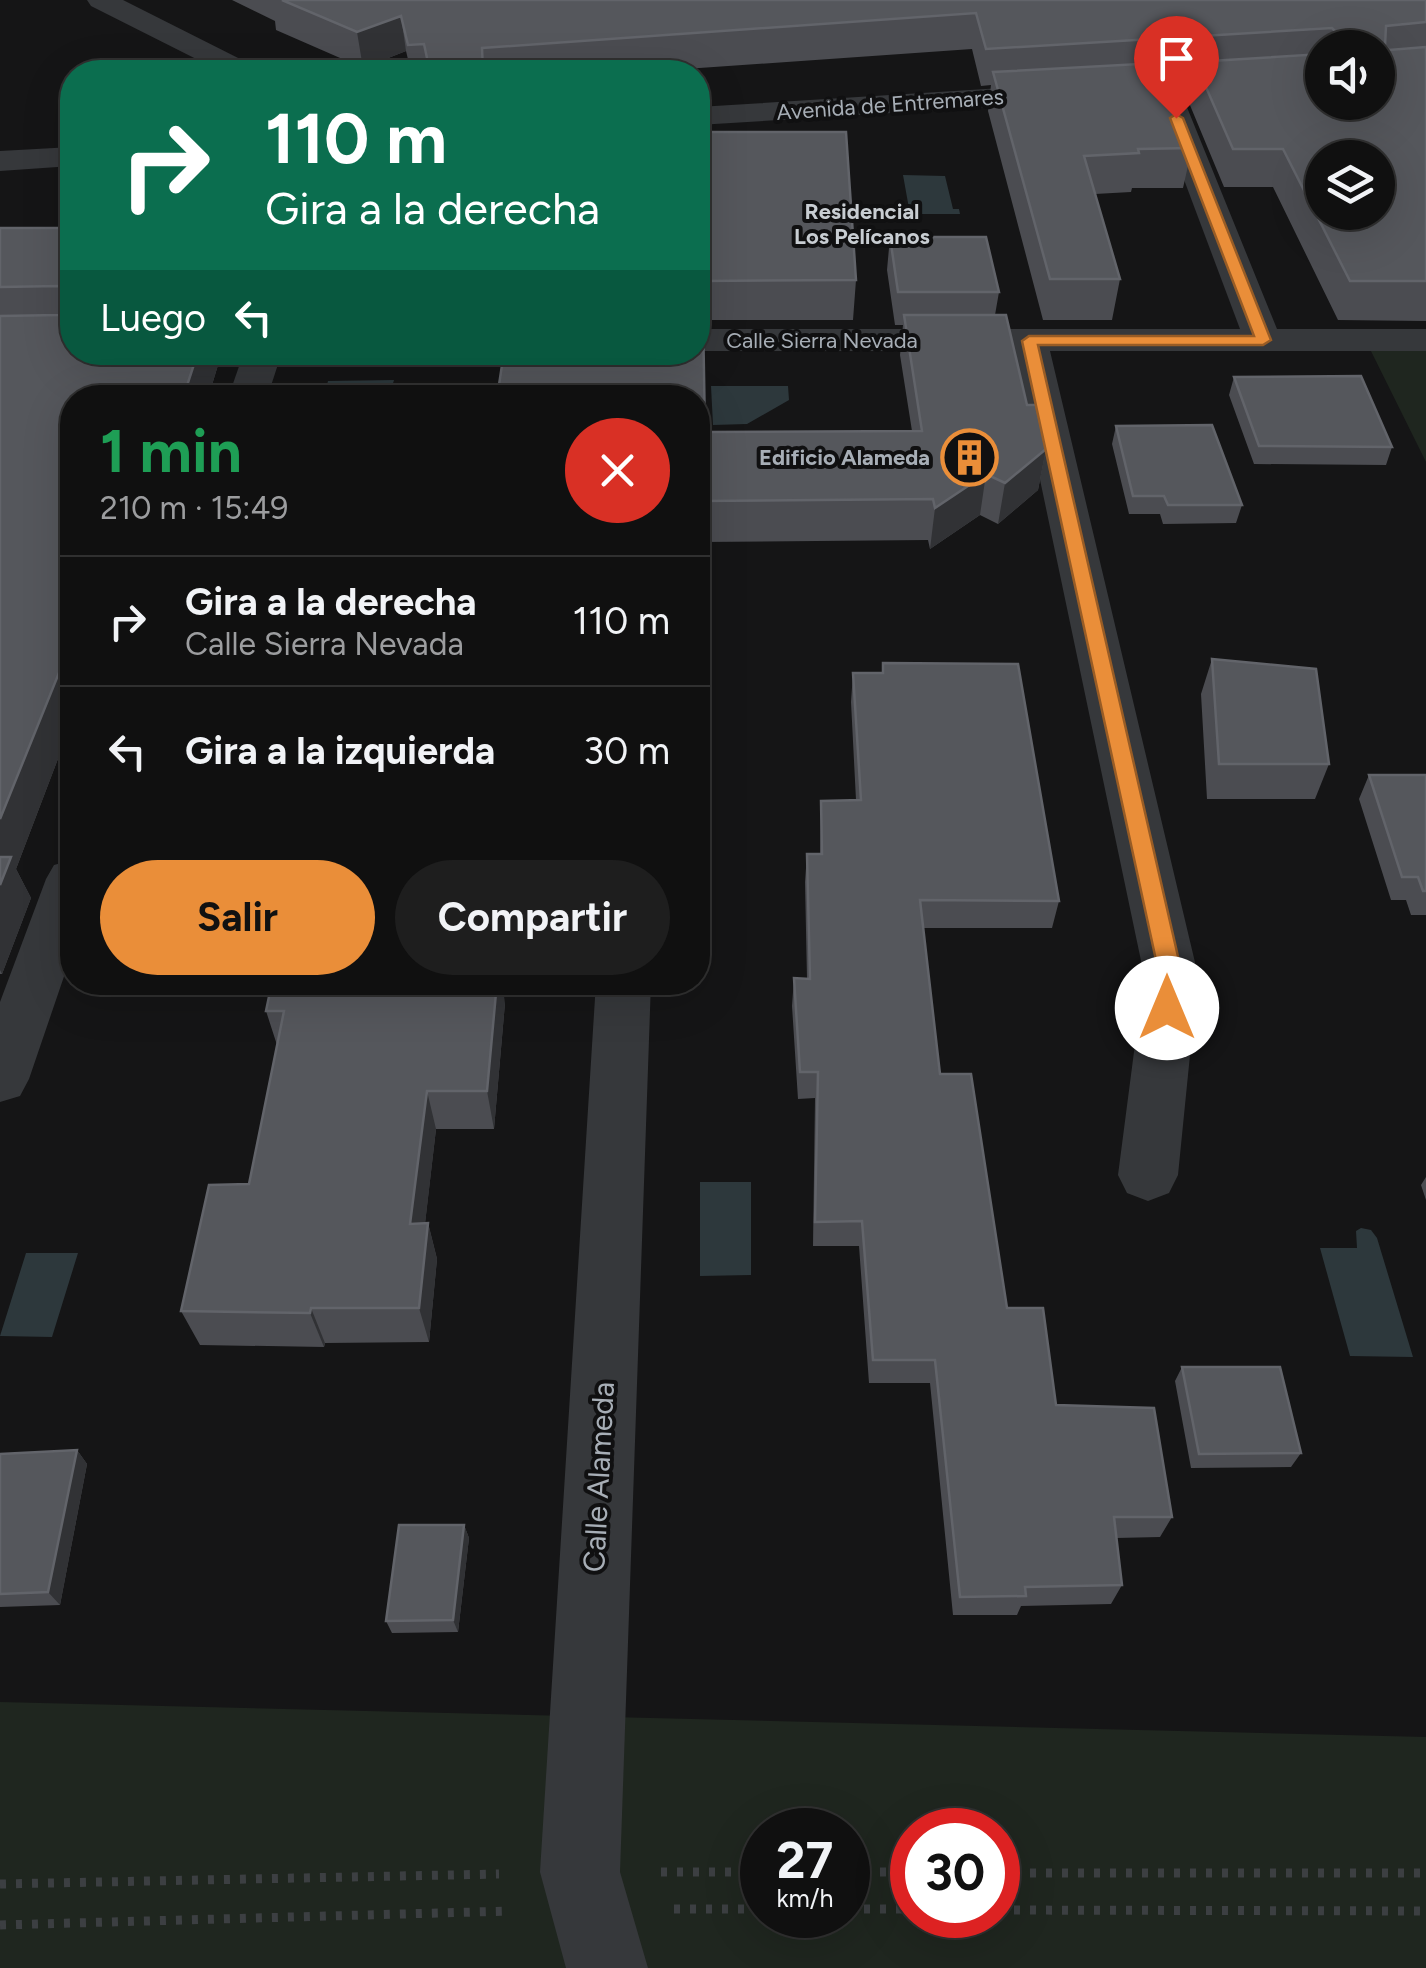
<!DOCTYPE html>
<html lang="es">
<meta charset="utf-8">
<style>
:root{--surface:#101010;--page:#1e1e1e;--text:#f1f3f6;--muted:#9c9d9f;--line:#303030;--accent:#ea8e39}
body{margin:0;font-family:Figtree,sans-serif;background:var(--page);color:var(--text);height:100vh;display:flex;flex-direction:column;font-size:38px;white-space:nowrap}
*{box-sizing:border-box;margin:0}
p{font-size:32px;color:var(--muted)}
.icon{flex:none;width:55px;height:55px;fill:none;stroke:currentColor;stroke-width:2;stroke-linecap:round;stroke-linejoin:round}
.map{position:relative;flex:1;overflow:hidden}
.sheet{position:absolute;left:60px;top:385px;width:650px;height:610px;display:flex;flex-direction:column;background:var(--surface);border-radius:40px;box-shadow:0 10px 40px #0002,0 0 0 2px var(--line)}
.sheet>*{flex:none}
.guide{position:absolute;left:60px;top:60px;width:650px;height:305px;border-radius:40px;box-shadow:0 10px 40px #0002,0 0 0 2px var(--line);background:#0b6e4f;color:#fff;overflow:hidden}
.controls{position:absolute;left:1305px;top:30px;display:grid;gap:20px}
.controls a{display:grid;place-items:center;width:90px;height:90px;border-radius:50%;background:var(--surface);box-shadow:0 10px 40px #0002,0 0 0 2px var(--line);font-size:50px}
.speed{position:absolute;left:740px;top:1808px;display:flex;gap:20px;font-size:50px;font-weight:700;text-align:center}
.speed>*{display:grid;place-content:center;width:130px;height:130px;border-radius:50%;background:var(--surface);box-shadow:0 10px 40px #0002,0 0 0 2px var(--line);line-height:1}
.speed small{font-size:25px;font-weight:400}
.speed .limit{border:15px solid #d22;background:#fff;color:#111}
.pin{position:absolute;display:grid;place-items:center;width:85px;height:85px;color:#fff;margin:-102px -42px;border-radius:50% 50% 50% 0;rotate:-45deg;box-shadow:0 0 10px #0007}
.pin .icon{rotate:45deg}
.me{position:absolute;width:110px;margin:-55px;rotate:0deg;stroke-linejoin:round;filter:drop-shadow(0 0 8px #0008)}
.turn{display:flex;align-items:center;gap:35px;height:210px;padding:0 40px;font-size:45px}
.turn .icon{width:130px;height:130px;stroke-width:2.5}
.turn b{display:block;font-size:70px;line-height:85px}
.then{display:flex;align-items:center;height:95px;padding:0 40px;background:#0003;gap:20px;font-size:38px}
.round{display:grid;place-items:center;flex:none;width:105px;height:105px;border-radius:52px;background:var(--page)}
.headline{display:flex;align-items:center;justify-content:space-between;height:170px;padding:0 40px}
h1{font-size:60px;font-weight:700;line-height:75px;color:#1e9e55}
.action{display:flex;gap:20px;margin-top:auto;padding:20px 40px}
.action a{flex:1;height:115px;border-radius:60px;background:var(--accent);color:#111;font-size:40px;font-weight:700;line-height:115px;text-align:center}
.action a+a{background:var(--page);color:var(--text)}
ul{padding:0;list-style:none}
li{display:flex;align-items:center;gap:30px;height:130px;padding:0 40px;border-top:2px solid var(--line)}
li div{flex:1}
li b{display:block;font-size:38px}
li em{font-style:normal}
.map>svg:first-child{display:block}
.green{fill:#1f261f;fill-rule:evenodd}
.water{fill:#2d383c}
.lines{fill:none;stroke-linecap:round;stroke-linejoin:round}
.path{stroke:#3c3f42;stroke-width:9;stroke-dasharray:6 10;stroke-linecap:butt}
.street{fill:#36383b;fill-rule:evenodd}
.wall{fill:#4b4c51;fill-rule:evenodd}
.shaded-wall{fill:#313235}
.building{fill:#55575c;stroke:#62646a;stroke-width:2.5;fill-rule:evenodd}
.route{fill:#ea8e39;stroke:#985c25;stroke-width:2.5}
.labels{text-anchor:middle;stroke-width:8;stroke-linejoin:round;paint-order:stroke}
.far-street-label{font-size:22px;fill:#a7aeb6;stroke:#101011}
.far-neighbourhood-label{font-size:22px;font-weight:bold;fill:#c8cdd2;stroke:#101011}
.far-poi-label{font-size:22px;font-weight:bold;fill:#a7aeb6;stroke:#101011;text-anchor:end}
.near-street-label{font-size:30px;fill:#a7aeb6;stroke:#101011}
</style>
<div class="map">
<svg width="1426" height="1968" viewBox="0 0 1426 1968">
<rect width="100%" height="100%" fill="#151516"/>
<path class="green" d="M 1426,340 L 1426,462 L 1366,341 Z
M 0,1702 L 1426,1737 L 1426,1968 L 0,1968 ZM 762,1830 L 848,1830 L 848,1915 L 762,1915 ZM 912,1830 L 998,1830 L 998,1915 L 912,1915 Z"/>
<path class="water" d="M 903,175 L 945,176 L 953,209 L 959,209 L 960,214 L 910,214 Z
M 394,380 L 389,397 L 324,397 L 328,381 Z
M 711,386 L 788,386 L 789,400 L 747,424 L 713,425 Z
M 700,1182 L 751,1182 L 751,1275 L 700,1276 Z
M 1361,1228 L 1371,1230 L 1377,1238 L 1413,1357 L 1350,1356 L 1320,1248 L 1357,1248 L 1356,1231 Z
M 26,1253 L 78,1253 L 52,1337 L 0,1336 Z"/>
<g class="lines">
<path class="path" d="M 661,1872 L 762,1872
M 848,1872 L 912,1872
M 998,1873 L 1426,1873
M 0,1884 L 499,1874
M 674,1909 L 762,1909
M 848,1909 L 912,1909
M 998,1910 L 1426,1911
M 0,1925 L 511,1911"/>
<path class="street" d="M 87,0 L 123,0 L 254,66 L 259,72 L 222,72 L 91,6 Z
M 1322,68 L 1322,86 L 1182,95 L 1277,329 L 1426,329 L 1426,351 L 1050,351 L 1198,975 L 1178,1175 L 1169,1193 L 1148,1201 L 1127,1193 L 1118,1175 L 1144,975 L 1013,351 L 698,351 L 698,329 L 1240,329 L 1153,97 L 698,125 L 698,107 Z
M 72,147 L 72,166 L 0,171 L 0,151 Z
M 244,352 L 282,352 L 267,398 L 228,398 Z
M 635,352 L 673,352 L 671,398 L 633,398 Z
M 72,860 L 72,953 L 29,1079 L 20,1096 L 0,1102 L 0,1002 L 46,879 L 54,865 Z
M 596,982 L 651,982 L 620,1872 L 648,1968 L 566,1968 L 540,1872 Z"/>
</g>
<path class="wall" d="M 232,0 L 1426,0 L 1426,321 L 1338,320 L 1273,187 L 1224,187 L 1187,98 L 1193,72 L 1163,74 L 1192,148 L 1183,188 L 1132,188 L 1131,192 L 1095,194 L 1120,279 L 1112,320 L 1043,320 L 988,111 L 991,85 L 981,86 L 972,49 L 642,72 L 411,72 L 406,51 L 363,68 L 276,30 L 275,21 ZM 1322,48 L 1378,48 L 1322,102 Z
M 698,132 L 856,280 L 853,320 L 703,320 L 705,432 L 912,431 L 900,355 L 903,325 L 895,325 L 887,270 L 890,237 L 999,292 L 995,315 L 1027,405 L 1046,449 L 1038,490 L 998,524 L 980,515 L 930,549 L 928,540 L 701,542 L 700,513 L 698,513 L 698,398 L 504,352 L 632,352 L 632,360 L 673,360 Z
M 0,228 L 72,228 L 72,352 L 222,352 L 208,398 L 72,398 L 72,722 L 16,869 L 31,898 L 2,974 L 0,974 Z
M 1234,377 L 1392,447 L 1386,465 L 1254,464 L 1229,395 Z
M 1116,426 L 1242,505 L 1236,523 L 1163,524 L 1160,514 L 1129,514 L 1112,444 Z
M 1212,659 L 1329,764 L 1315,799 L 1207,799 L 1201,694 Z
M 883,663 L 1059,901 L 1052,928 L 923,928 L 940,1074 L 1007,1308 L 1056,1405 L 1172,1517 L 1160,1537 L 1116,1538 L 1122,1585 L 1111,1604 L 1021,1606 L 1017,1615 L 953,1615 L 930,1383 L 869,1383 L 859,1246 L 813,1246 L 815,1098 L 798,1099 L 792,1006 L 794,978 L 807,979 L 805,882 L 807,854 L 820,854 L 821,801 L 856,800 L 851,702 L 853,673 L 882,673 Z
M 1369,775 L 1426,775 L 1426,915 L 1411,915 L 1406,900 L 1391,900 L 1359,799 Z
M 505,1003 L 494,1129 L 436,1129 L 425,1223 L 428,1223 L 437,1259 L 429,1342 L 325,1343 L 324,1347 L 200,1345 L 181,1311 L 249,1184 L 277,1045 L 266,1011 Z
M 1426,1177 L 1426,1200 L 1421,1185 Z
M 1182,1367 L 1301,1453 L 1291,1467 L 1191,1468 L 1175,1381 Z
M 77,1450 L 87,1464 L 60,1605 L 0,1607 L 0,1454 Z
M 464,1525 L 469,1538 L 458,1632 L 392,1633 L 386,1621 Z"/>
<path class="shaded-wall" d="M 401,16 L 406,51 L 363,68 L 357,32 Z
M 698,286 L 702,286 L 702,325 L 698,326 Z
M 198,352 L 222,352 L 208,398 L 183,398 Z
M 1046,449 L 1038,490 L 998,524 L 1005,483 Z
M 986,474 L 980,515 L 930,549 L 935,508 Z
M 71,643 L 72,648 L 72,722 L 16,869 L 31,898 L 2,974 L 0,970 L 0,819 Z
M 497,982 L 502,982 L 505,1003 L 494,1129 L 487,1091 Z
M 427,1091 L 436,1129 L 421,1259 L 410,1224 Z
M 428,1223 L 437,1259 L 429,1342 L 419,1308 Z
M 311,1308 L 325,1343 L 324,1347 L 310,1313 Z
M 77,1450 L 87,1464 L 60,1605 L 48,1592 Z
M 464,1525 L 469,1538 L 458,1632 L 453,1620 Z"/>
<path class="building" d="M 282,0 L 1426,0 L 1426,22 L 1386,26 L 1385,46 L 1389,50 L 1426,47 L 1426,281 L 1350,281 L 1283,149 L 1233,149 L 1195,62 L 1322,54 L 1322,102 L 1378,102 L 1378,48 L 1333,48 L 1336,32 L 1332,28 L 986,49 L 976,13 L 482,48 L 483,72 L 430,72 L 424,44 L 408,45 L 401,16 L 357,32 ZM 1322,158 L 1378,158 L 1378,212 L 1322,212 Z
M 1158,63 L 1192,148 L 1138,149 L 1139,153 L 1084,156 L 1120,279 L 1050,279 L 993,72 Z
M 698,132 L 846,132 L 856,280 L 702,281 L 702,286 L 698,286 Z
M 0,228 L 72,228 L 72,352 L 198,352 L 183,398 L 72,398 L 72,643 L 71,643 L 0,819 L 0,316 L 59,315 L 63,311 L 63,289 L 59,286 L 0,287 Z
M 890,237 L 986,237 L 999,292 L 898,292 Z
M 698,313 L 703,315 L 705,432 L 922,431 L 904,315 L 1006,315 L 1027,405 L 1036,405 L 1046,449 L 1005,483 L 986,474 L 935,508 L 933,499 L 700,501 L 701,472 L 698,472 L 698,398 L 497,398 L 504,352 L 629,352 L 629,360 L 673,360 L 673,352 L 698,352 Z
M 1361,376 L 1392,447 L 1259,446 L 1234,377 Z
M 1212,425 L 1242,505 L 1168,505 L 1164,496 L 1133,496 L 1116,426 Z
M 1212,659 L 1316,669 L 1329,764 L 1219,764 Z
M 883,663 L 1018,664 L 1059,901 L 920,900 L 940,1074 L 971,1074 L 1007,1308 L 1043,1308 L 1056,1405 L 1154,1408 L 1172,1517 L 1114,1517 L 1122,1585 L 1025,1587 L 1026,1596 L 960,1597 L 935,1360 L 873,1360 L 862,1221 L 815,1222 L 818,1072 L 800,1072 L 794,978 L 810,979 L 807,854 L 822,854 L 821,801 L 861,800 L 853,673 L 883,673 Z
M 1369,775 L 1426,775 L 1426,891 L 1423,891 L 1418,877 L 1402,877 Z
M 0,857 L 11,857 L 0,885 Z
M 272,982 L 497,982 L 487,1091 L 427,1091 L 410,1224 L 428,1223 L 419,1308 L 311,1308 L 310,1313 L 181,1311 L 209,1185 L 249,1184 L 284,1011 L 266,1011 Z
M 1182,1367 L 1280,1367 L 1301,1453 L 1199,1454 Z
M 77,1450 L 48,1592 L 0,1594 L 0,1454 Z
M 399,1525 L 464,1525 L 453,1620 L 386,1621 Z"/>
<path class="route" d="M 1176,114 L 1183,118 L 1271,340 L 1263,345 L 1038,345 L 1182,974 L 1179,1008 L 1167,1017 L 1155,1008 L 1159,974 L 1022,341 L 1029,336 L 1254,336 L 1170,118 Z"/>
<defs>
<symbol id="building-ring" viewBox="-11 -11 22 22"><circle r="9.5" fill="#101011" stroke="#ea8e39" stroke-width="1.5"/><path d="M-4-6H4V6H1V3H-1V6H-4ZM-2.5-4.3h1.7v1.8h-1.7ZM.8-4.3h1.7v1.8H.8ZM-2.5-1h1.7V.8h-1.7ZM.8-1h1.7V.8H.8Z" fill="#ea8e39"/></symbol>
</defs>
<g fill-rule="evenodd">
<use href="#building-ring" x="938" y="426" width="63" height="63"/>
</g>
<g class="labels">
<g class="far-street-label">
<text transform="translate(890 104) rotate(-4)" y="8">Avenida de Entremares</text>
<text x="822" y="348">Calle Sierra Nevada</text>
</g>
<g class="far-neighbourhood-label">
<text x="862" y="219">Residencial<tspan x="862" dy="25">Los Pelícanos</tspan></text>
</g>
<g class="far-poi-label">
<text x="930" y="465">Edificio Alameda</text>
</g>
<g class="near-street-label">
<text transform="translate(599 1477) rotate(-87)" y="10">Calle Alameda</text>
</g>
</g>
</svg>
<div class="controls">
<a><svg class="icon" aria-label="sound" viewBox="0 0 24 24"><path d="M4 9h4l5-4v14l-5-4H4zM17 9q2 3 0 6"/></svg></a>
<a><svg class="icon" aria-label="layers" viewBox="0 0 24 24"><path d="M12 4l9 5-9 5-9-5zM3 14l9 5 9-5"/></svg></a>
</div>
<div class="speed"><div>27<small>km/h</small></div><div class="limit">30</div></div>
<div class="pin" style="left:1176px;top:118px;background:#d93025"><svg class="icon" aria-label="arrive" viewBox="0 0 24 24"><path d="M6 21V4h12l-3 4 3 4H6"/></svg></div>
<svg class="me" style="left:1167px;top:1008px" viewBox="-20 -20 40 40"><circle r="19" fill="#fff"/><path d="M0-13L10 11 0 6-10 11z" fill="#ea8e39"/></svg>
<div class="guide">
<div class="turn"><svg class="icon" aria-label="right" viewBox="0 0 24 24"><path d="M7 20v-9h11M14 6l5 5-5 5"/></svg><div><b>110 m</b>Gira a la derecha</div></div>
<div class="then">Luego<svg class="icon" aria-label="left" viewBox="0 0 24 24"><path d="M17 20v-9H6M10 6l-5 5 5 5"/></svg></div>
</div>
<section class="sheet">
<div class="headline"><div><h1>1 min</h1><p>210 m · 15:49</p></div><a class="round" style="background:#d93025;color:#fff"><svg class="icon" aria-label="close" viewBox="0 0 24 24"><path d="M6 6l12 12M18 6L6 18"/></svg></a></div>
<ul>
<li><svg class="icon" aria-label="right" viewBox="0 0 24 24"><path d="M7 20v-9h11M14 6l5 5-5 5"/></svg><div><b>Gira a la derecha</b><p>Calle Sierra Nevada</p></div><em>110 m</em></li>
<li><svg class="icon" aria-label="left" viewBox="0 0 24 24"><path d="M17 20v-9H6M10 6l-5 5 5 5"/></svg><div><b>Gira a la izquierda</b></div><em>30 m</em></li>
</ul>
<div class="action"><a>Salir</a><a>Compartir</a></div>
</section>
</div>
